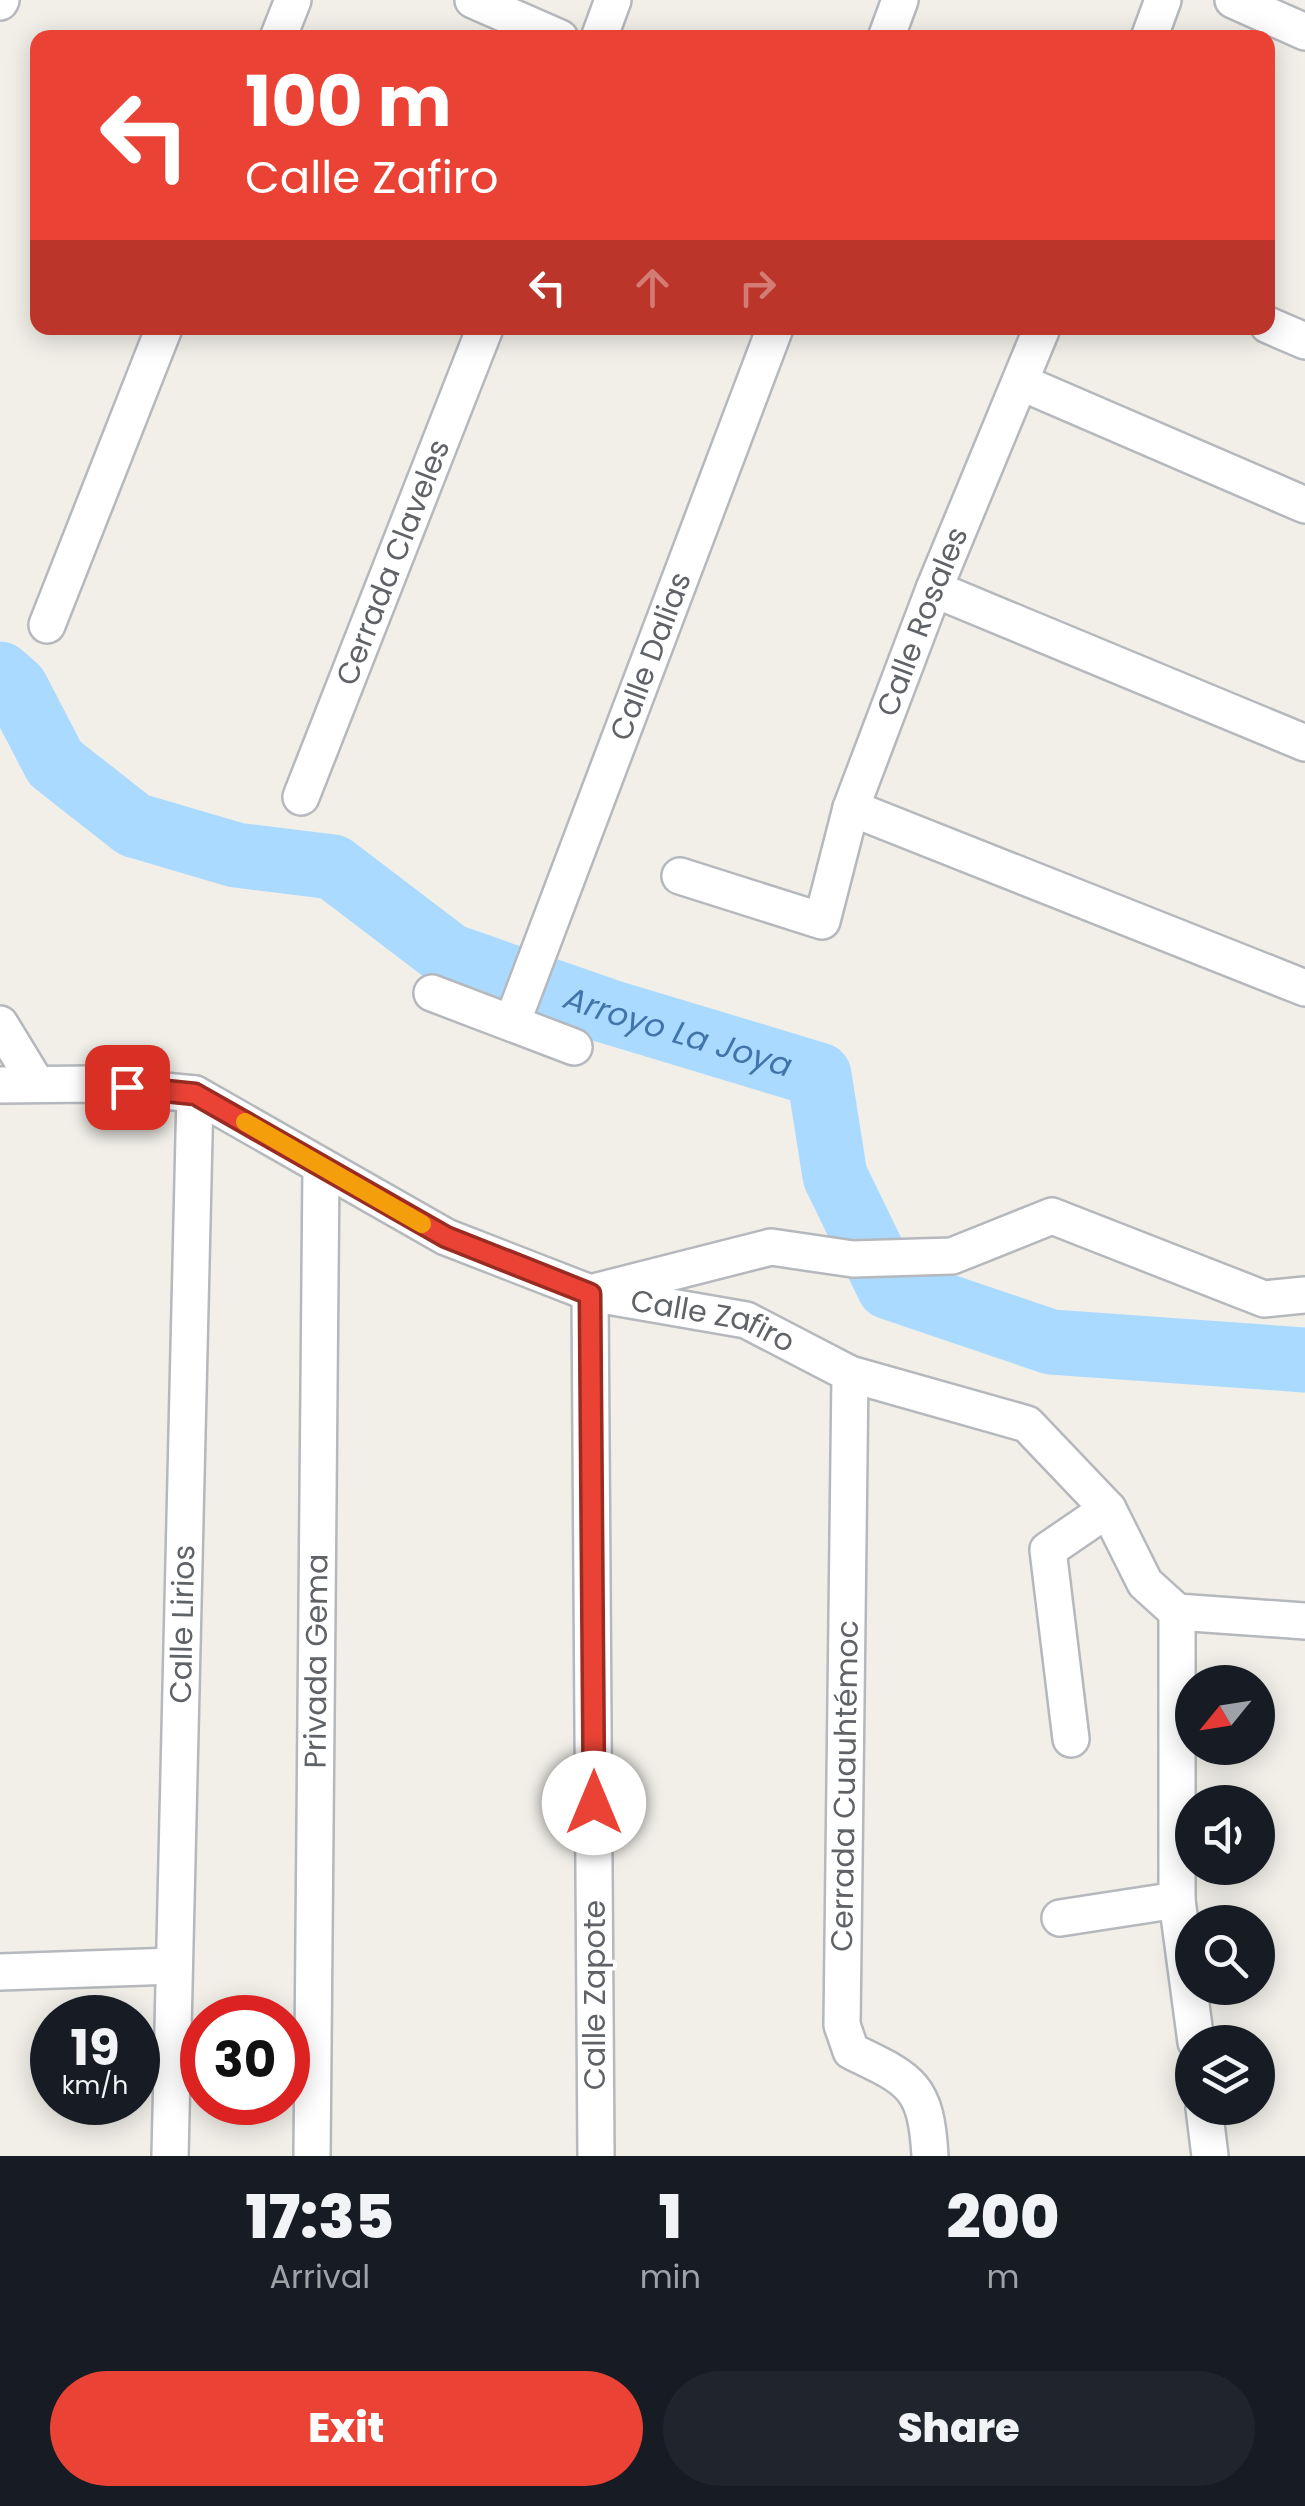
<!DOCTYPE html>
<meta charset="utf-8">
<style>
:root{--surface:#171b24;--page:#20242c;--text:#f1f3f6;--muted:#9ea1a6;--accent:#ea4335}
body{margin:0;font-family:Poppins,sans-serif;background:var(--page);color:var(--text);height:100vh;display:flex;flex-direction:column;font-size:38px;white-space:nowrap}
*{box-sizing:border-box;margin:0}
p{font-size:32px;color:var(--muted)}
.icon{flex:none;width:55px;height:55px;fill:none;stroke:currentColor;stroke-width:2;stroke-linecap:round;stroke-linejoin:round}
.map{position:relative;height:2156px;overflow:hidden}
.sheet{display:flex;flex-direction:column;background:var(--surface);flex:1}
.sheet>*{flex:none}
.banner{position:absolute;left:30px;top:30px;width:1245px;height:305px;border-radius:20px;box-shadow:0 5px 25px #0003;background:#ea4335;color:#fff;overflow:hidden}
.needle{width:65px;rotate:240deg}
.tools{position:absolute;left:1175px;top:1665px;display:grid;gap:20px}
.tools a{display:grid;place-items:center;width:100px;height:100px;border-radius:50%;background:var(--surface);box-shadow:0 5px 25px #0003;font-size:50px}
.speed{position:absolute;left:30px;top:1995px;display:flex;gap:20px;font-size:50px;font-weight:700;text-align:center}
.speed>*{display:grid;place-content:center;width:130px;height:130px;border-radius:50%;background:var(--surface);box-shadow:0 5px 25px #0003;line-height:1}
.speed small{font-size:25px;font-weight:400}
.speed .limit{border:15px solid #d22;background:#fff;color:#111}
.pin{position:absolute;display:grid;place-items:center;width:85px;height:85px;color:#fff;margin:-42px;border-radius:20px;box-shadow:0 5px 15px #0006}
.me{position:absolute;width:110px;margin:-55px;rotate:0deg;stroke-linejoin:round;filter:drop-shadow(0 0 8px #0008)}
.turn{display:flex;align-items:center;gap:35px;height:210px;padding:0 50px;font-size:45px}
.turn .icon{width:130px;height:130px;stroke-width:2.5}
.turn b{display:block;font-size:70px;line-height:85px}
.lanes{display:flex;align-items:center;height:95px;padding:0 50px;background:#0003;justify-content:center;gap:50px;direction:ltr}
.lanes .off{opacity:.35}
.eta{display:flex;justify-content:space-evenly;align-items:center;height:170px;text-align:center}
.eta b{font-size:60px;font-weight:800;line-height:70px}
.primary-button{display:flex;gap:20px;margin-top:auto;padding:20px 50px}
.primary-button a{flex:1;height:115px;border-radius:60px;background:var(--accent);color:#fff;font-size:40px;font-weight:800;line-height:115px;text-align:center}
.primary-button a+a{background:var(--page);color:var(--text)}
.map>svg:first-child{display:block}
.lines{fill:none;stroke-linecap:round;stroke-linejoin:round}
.river{stroke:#aadaff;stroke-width:65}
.street-casing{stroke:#b5b8bc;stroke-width:40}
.street{stroke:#fff;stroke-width:35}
.route-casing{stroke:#982c22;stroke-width:25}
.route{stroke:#ea4335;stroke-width:18}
.slow{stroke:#f59e0b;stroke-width:18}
.labels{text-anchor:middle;stroke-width:8;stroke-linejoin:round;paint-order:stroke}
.street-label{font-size:30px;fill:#5f6368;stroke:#fff}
.water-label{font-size:32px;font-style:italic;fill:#4174aa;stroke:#fff}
</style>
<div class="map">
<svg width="1305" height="2156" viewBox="0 0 1305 2156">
<rect width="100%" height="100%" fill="#f1efe8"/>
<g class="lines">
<path class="river" id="s1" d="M 0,674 L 16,688 L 55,763 L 134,825 L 236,855 L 333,867 L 450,956 L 607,1011 L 819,1075 L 835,1176 L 889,1287 L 1051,1342 L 1305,1360"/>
<defs>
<g id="street">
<path d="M 473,0 L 560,38"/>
<path d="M 1233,0 L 1305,32"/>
<path d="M 0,2 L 1,0"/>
<path d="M 278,38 L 293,0"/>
<path d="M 599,38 L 613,0"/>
<path d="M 886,38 L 900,0"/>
<path d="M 1149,38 L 1163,0"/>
<path d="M 1268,325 L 1305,341"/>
<path d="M 1020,382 L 1305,505"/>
<path d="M 934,589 L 1305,743"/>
<path d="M 47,625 L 164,328"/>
<path id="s2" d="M 301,797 L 485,328"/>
<path d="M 851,808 L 1305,988"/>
<path id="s3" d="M 680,876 L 822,921 L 851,808 L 934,589 L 1042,328"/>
<path d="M 432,993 L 574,1047"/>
<path id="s4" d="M 512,1023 L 775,328"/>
<path d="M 0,1024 L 36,1083"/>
<path id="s5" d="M 0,1085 L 93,1084 L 195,1094 L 446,1237 L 590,1293 L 746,1320 L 850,1374 L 1027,1424 L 1108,1509 L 1145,1583 L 1177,1612 L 1305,1621"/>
<path d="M 850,1374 L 842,2025 L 851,2051 C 912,2080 926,2086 930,2156"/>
<path d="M 1177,1612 L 1177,1900 L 1196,2042"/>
<path d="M 1071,1739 L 1048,1550 L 1108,1509"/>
<path d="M 1060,1918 L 1177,1900"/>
<path d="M 0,1972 L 174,1966"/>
<path d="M 1204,2108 L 1210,2156"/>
<path id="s6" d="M 170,2156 L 195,1094"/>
<path id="s7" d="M 312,2156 L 321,1167"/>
<path d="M 596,2156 L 590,1293 L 771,1247 L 853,1259 L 952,1256 L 1052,1216 L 1264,1299 L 1305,1295"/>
</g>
</defs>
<use href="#street" class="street-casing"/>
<use href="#street" class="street"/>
</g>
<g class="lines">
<defs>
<path id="route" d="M 127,1087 L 195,1094 L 446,1237 L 590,1294 L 594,1803"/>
</defs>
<use href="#route" class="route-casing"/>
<use href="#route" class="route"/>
<path class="slow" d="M 245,1122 L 422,1224"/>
</g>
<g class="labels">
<g class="street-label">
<text dy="10" stroke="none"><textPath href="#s2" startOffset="252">Cerrada Claveles</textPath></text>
<text dy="10" stroke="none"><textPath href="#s3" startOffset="465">Calle Rosales</textPath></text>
<text dy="10" stroke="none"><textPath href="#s4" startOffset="392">Calle Dalias</textPath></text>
<text dy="10" stroke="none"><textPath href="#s5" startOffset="765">Calle Zafiro</textPath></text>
<text dy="10" stroke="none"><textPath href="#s6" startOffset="532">Calle Lirios</textPath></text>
<text dy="10" stroke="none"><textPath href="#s7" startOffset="495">Privada Gema</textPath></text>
<text transform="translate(845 1786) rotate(-89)" y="10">Cerrada Cuauhtémoc</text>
<text transform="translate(595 1995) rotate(-90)" y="10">Calle Zapote</text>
</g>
<g class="water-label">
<text dy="11" stroke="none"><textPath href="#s1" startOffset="798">Arroyo La Joya</textPath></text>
</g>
</g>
</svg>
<div class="tools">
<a><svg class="needle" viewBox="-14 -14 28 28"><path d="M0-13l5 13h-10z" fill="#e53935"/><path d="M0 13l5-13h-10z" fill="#9ea1a6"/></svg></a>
<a><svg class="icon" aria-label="sound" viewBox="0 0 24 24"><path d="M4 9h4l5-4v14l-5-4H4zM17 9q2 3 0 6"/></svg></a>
<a><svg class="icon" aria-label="search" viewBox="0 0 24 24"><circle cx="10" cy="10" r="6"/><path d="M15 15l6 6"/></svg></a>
<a><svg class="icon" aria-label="layers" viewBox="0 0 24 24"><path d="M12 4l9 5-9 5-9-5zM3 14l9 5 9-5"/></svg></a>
</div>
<div class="speed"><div>19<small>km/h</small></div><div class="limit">30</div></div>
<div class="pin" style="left:127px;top:1087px;background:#d93025"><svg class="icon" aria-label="arrive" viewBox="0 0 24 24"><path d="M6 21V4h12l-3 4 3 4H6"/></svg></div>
<svg class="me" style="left:594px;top:1803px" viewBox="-20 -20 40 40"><circle r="19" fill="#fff"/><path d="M0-13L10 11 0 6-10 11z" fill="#ea4335"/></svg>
<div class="banner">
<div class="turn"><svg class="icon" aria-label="left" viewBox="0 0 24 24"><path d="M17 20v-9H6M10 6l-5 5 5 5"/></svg><div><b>100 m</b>Calle Zafiro</div></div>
<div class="lanes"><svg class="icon" aria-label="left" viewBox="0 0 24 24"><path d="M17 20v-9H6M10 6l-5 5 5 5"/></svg><svg class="icon off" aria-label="ahead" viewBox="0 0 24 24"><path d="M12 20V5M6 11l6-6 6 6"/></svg><svg class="icon off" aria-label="right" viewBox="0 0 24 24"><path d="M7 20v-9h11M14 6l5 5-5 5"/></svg></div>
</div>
</div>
<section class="sheet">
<div class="eta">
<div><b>17:35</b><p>Arrival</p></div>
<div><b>1</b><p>min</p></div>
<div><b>200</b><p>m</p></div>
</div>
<div class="primary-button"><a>Exit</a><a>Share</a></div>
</section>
